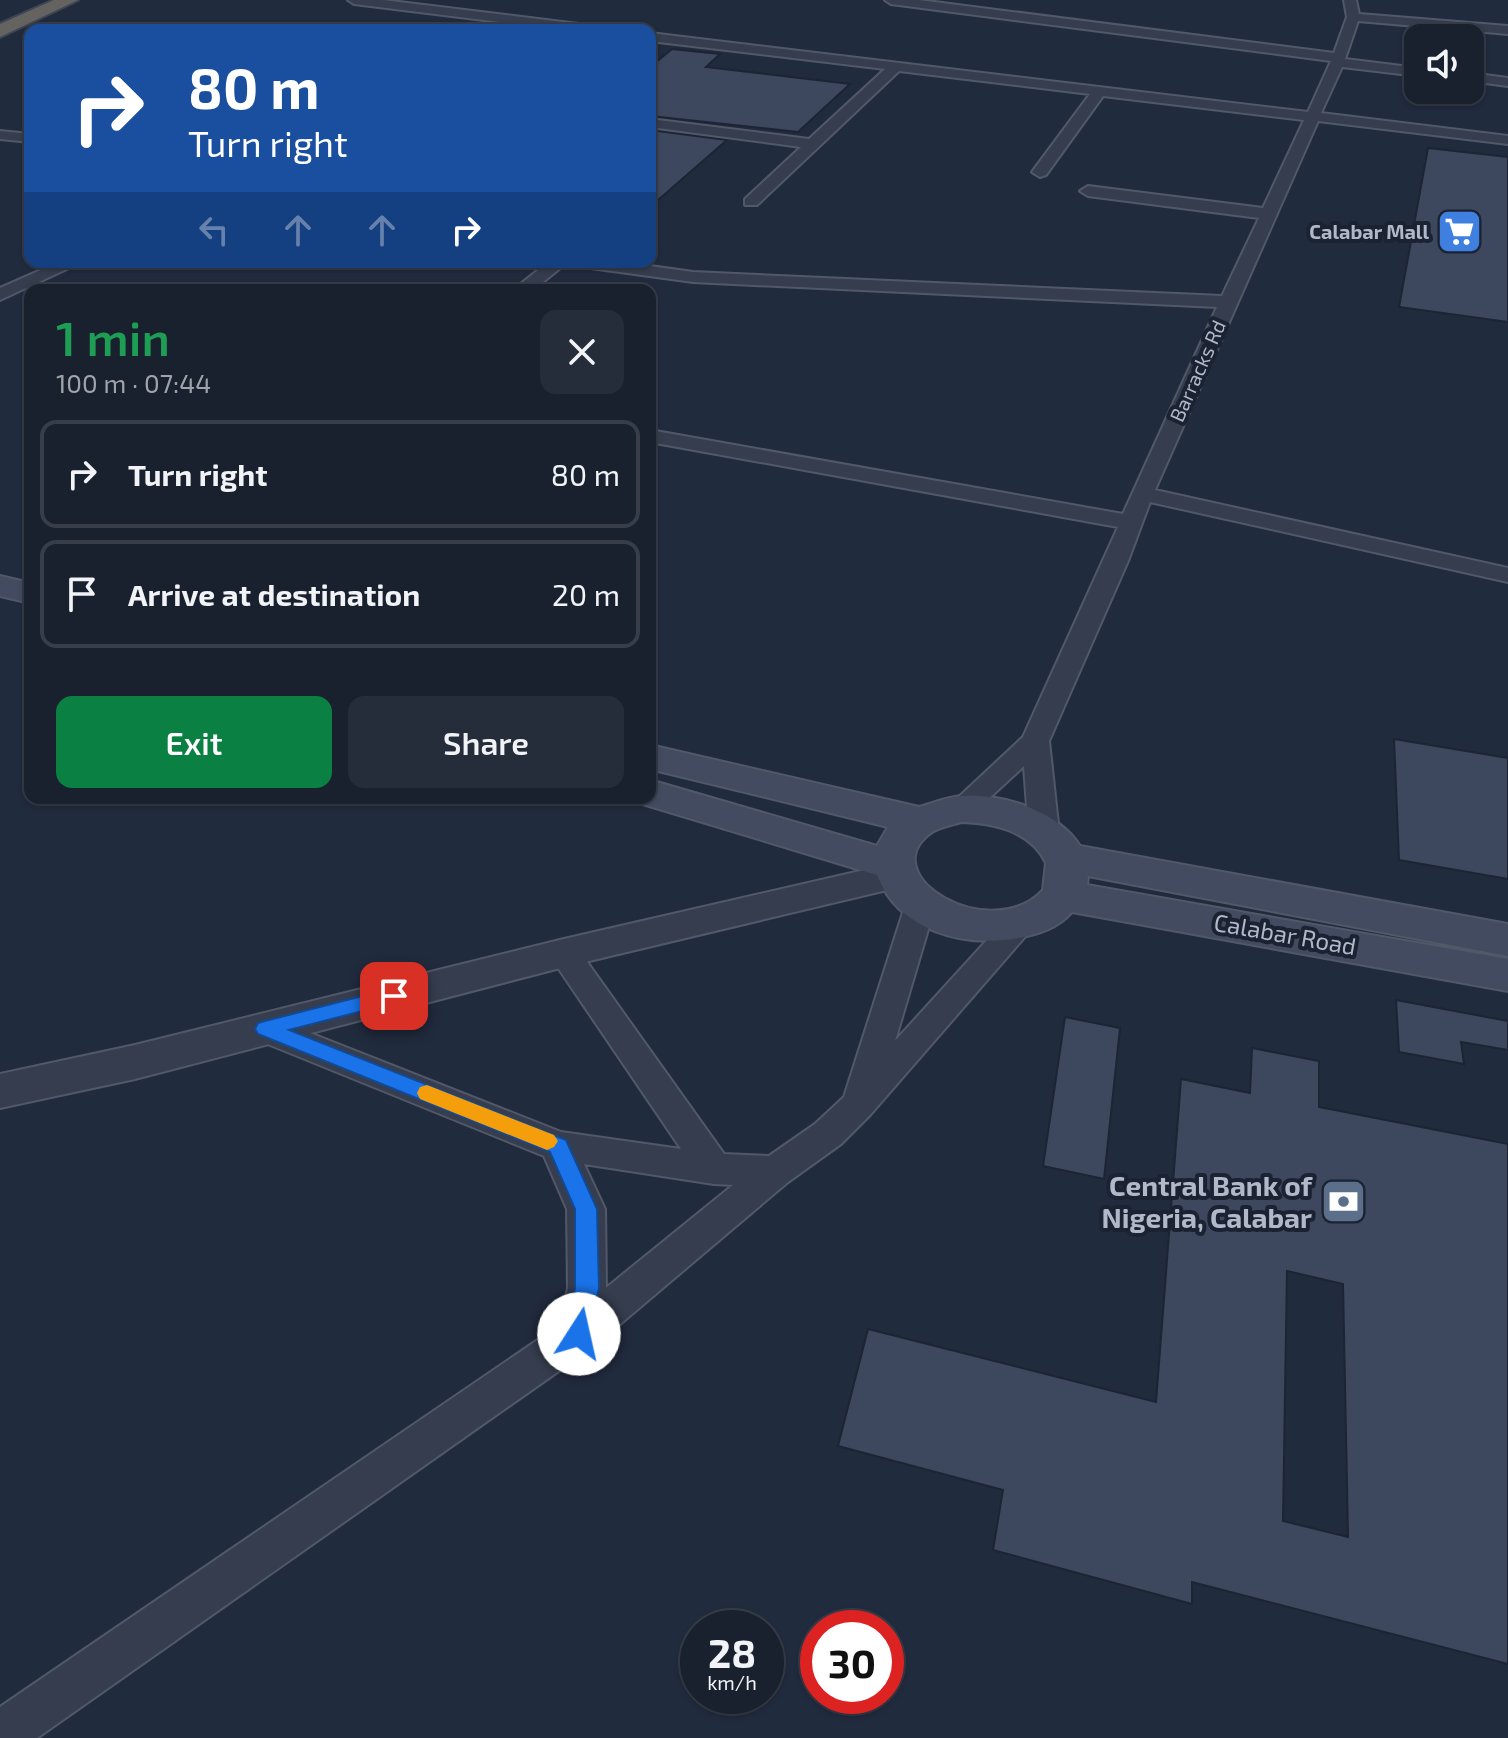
<!DOCTYPE html>
<meta charset="utf-8">
<style>
:root{--surface:#19202e;--page:#262d3a;--text:#f1f3f6;--muted:#9fa3aa;--line:#373e4a;--accent:#0b8043}
body{margin:0;font-family:"Exo 2",sans-serif;background:var(--page);color:var(--text);height:100vh;display:flex;flex-direction:column;font-size:30px;white-space:nowrap}
*{box-sizing:border-box;margin:0}
p{font-size:26px;color:var(--muted)}
.icon{flex:none;width:44px;height:44px;fill:none;stroke:currentColor;stroke-width:2;stroke-linecap:round;stroke-linejoin:round}
.map{position:relative;flex:1;overflow:hidden}
.drawer{position:absolute;left:24px;top:284px;width:632px;height:520px;display:flex;flex-direction:column;background:var(--surface);border-radius:16px;box-shadow:0 2px 6px #0004,0 0 0 2px var(--line)}
.drawer>*{flex:none}
.banner{position:absolute;left:24px;top:24px;width:632px;height:244px;border-radius:16px;box-shadow:0 2px 6px #0004,0 0 0 2px var(--line);background:#1a4fa0;color:#fff;overflow:hidden}
.controls{position:absolute;left:1404px;top:24px;display:grid;gap:16px}
.controls a{display:grid;place-items:center;width:80px;height:80px;border-radius:16px;background:var(--surface);box-shadow:0 2px 6px #0004,0 0 0 2px var(--line);font-size:40px}
.speed{position:absolute;left:680px;top:1610px;display:flex;gap:16px;font-size:40px;font-weight:700;text-align:center}
.speed>*{display:grid;place-content:center;width:104px;height:104px;border-radius:50%;background:var(--surface);box-shadow:0 2px 6px #0004,0 0 0 2px var(--line);line-height:1}
.speed small{font-size:20px;font-weight:400}
.speed .limit{border:12px solid #d22;background:#fff;color:#111}
.pin{position:absolute;display:grid;place-items:center;width:68px;height:68px;color:#fff;margin:-34px;border-radius:16px;box-shadow:0 4px 12px #0006}
.me{position:absolute;width:88px;margin:-44px;rotate:10deg;stroke-linejoin:round;filter:drop-shadow(0 0 6px #0008)}
.turn{display:flex;align-items:center;gap:28px;height:168px;padding:0 32px;font-size:36px}
.turn .icon{width:104px;height:104px;stroke-width:2.5}
.turn b{display:block;font-size:56px;line-height:68px}
.lanes{display:flex;align-items:center;height:76px;padding:0 32px;background:#0003;justify-content:center;gap:40px;direction:ltr}
.lanes .off{opacity:.35}
.round{display:grid;place-items:center;flex:none;width:84px;height:84px;border-radius:16px;background:var(--page)}
.headline{display:flex;align-items:center;justify-content:space-between;height:136px;padding:0 32px}
h1{font-size:48px;font-weight:600;line-height:60px;color:#1e9e55}
.action{display:flex;gap:16px;margin-top:auto;padding:16px 32px}
.action a{flex:1;height:92px;border-radius:16px;background:var(--accent);color:#fff;font-size:32px;font-weight:600;line-height:92px;text-align:center}
.action a+a{background:var(--page);color:var(--text)}
ul{padding:0;list-style:none}
li{display:flex;align-items:center;gap:24px;height:108px;margin:0 16px 12px;padding:0 16px;border:4px solid var(--line);border-radius:16px}
li div{flex:1}
li b{display:block;font-size:30px}
li em{font-style:normal}
.map>svg:first-child{display:block}
.building{fill:#3d475e;stroke:#1d2434;stroke-width:2;fill-rule:evenodd}
.lines{fill:none;stroke-linecap:round;stroke-linejoin:round}
.minor-casing{stroke:#515868;stroke-width:4}
.tertiary-casing{stroke:#515868;stroke-width:4}
.secondary-casing{stroke:#515868;stroke-width:4}
.trunk-casing{stroke:#3e4555;stroke-width:4}
.minor{fill:#363d4e;fill-rule:evenodd}
.tertiary{fill:#363d4e;fill-rule:evenodd}
.secondary{fill:#434b61;fill-rule:evenodd}
.trunk{fill:#646360;fill-rule:evenodd}
.route{fill:#1a73e8;stroke:#114b97;stroke-width:2}
.slow{fill:#f59e0b}
.labels{text-anchor:middle;stroke-width:8;stroke-linejoin:round;paint-order:stroke}
.far-poi-label{font-size:20px;font-weight:bold;fill:#b1b8c9;stroke:#1b2232;text-anchor:end}
.far-street-label{font-size:20px;fill:#b1b8c9;stroke:#1b2232}
.street-label{font-size:24px;fill:#b1b8c9;stroke:#1b2232}
.near-poi-label{font-size:28px;font-weight:bold;fill:#b1b8c9;stroke:#1b2232;text-anchor:end}
</style>
<div class="map">
<svg width="1508" height="1738" viewBox="0 0 1508 1738">
<rect width="100%" height="100%" fill="#212b3e"/>
<path class="building" d="M 672,49 L 720,54 L 706,67 L 850,84 L 798,132 L 650,116 L 650,67 Z
M 650,130 L 727,140 L 650,207 Z
M 1428,148 L 1508,157 L 1508,322 L 1399,307 Z
M 1394,739 L 1508,758 L 1508,879 L 1399,860 Z
M 1396,1000 L 1508,1021 L 1508,1050 L 1461,1042 L 1464,1064 L 1399,1052 Z
M 1065,1017 L 1120,1028 L 1104,1179 L 1043,1166 Z
M 1252,1048 L 1319,1061 L 1319,1107 L 1508,1144 L 1508,1664 L 1192,1582 L 1192,1604 L 993,1550 L 1003,1490 L 838,1446 L 868,1329 L 1156,1402 L 1181,1079 L 1250,1093 ZM 1287,1271 L 1343,1284 L 1348,1537 L 1283,1521 Z"/>
<g class="lines">
<defs>
<path id="minor" d="M 348,0 L 383,0 L 595,26 L 601,30 L 565,30 L 354,4 Z
M 885,0 L 919,0 L 1334,53 L 1347,17 L 1344,0 L 1356,0 L 1359,14 L 1508,26 L 1508,34 L 1358,21 L 1345,59 L 1418,68 L 1418,76 L 1342,67 L 1321,113 L 1508,136 L 1508,144 L 1318,121 L 1155,490 L 1508,568 L 1508,582 L 1150,502 L 1128,561 L 1049,741 L 1059,833 L 1054,840 L 1044,843 L 1034,840 L 1029,833 L 1024,766 L 970,816 L 960,818 L 950,816 L 946,809 L 1023,737 L 1118,527 L 650,442 L 650,430 L 1123,514 L 1217,307 L 693,282 L 583,267 L 574,262 L 622,262 L 693,272 L 1222,296 L 1259,218 L 1088,196 L 1080,191 L 1088,186 L 1263,208 L 1304,120 L 1103,96 L 1046,175 L 1040,177 L 1032,172 L 1090,94 L 899,71 L 757,205 L 745,205 L 745,199 L 801,147 L 650,127 L 650,119 L 809,139 L 885,69 L 650,41 L 650,33 L 1308,112 L 1331,61 L 891,4 Z
M 1470,73 L 1508,78 L 1508,86 L 1470,81 Z
M 0,131 L 30,134 L 30,142 L 0,139 Z
M 59,262 L 82,262 L 0,300 L 0,288 Z
M 548,262 L 568,262 L 533,290 L 513,290 Z
M 920,895 L 931,898 L 935,906 L 895,1041 L 1009,916 L 1020,913 L 1031,916 L 1036,924 L 870,1115 L 841,1144 L 788,1182 L 593,1347 L 37,1738 L 0,1738 L 0,1707 L 561,1324 L 568,1288 L 567,1209 L 544,1156 L 253,1038 L 248,1029 L 253,1020 L 265,1016 L 277,1020 L 561,1132 L 681,1149 L 548,953 L 553,945 L 564,942 L 575,945 L 724,1154 L 769,1156 L 815,1124 L 844,1097 L 905,906 L 909,898 ZM 584,1164 L 714,1184 L 733,1185 L 606,1288 L 605,1209 Z"/>
<path id="tertiary" d="M 895,863 L 908,867 L 914,876 L 908,885 L 564,967 L 135,1079 L 0,1108 L 0,1074 L 135,1045 L 564,939 Z"/>
<path id="secondary" d="M 0,576 L 30,583 L 30,603 L 0,596 Z
M 650,745 L 919,807 C 933,803 948,797 962,796 C 1002,793 1058,811 1080,846 L 1508,924 L 1508,956 L 1088,876 L 1087,885 L 1508,959 L 1508,991 L 1072,912 C 1058,928 1039,934 1018,938 C 963,948 899,931 877,875 L 636,802 L 633,798 L 650,798 L 650,780 L 877,846 L 888,827 L 650,769 ZM 961,822 C 994,823 1031,831 1046,863 L 1043,890 C 991,946 870,875 932,832 C 940,827 952,825 961,822 Z"/>
<path id="trunk" d="M 54,0 L 78,0 L 0,37 L 0,24 Z"/>
</defs>
<use href="#minor" class="minor-casing"/>
<use href="#tertiary" class="tertiary-casing"/>
<use href="#secondary" class="secondary-casing"/>
<use href="#trunk" class="trunk-casing"/>
<use href="#minor" class="minor"/>
<use href="#tertiary" class="tertiary"/>
<use href="#secondary" class="secondary"/>
<use href="#trunk" class="trunk"/>
</g>
<path class="route" d="M 394,988 L 401,991 L 404,996 L 401,1001 L 289,1030 L 566,1140 L 597,1209 L 599,1288 L 587,1342 L 579,1345 L 570,1342 L 567,1334 L 575,1288 L 575,1209 L 550,1152 L 258,1034 L 255,1029 L 258,1023 L 265,1021 Z"/>
<path class="slow" d="M 427,1085 L 554,1135 L 558,1141 L 554,1147 L 547,1150 L 420,1099 L 417,1093 L 420,1087 Z"/>
<defs>
<symbol id="supermarket-square" viewBox="-11 -11 22 22"><rect x="-9" y="-9" width="18" height="18" rx="4" fill="#3f7fe0" stroke="#1b2232"/><path d="M-6-5.5h2.5l.6 2H6L4.5 2H-2.5L-4.4-4H-6ZM-1.5 3.2a1.3 1.3 0 1 0 .1 0ZM3 3.2a1.3 1.3 0 1 0 .1 0Z" fill="#fff"/></symbol>
<symbol id="bank-square" viewBox="-11 -11 22 22"><rect x="-9" y="-9" width="18" height="18" rx="4" fill="#5c6f8a" stroke="#1b2232"/><path d="M-6-4H6V4H-6ZM0-2.3a2.3 2.3 0 1 0 0 4.6a2.3 2.3 0 1 0 0-4.6Z" fill="#fff"/></symbol>
</defs>
<g fill-rule="evenodd">
<use href="#supermarket-square" x="1434" y="206" width="51" height="51"/>
<use href="#bank-square" x="1318" y="1176" width="51" height="51"/>
</g>
<g class="labels">
<g class="far-poi-label">
<text x="1429" y="239">Calabar Mall</text>
</g>
<g class="far-street-label">
<text transform="translate(1198 371) rotate(-66)" y="7">Barracks Rd</text>
</g>
<g class="street-label">
<text transform="translate(1285 935) rotate(10)" y="8">Calabar Road</text>
</g>
<g class="near-poi-label">
<text x="1312" y="1196">Central Bank of<tspan x="1312" dy="32">Nigeria, Calabar</tspan></text>
</g>
</g>
</svg>
<div class="controls">
<a><svg class="icon" aria-label="sound" viewBox="0 0 24 24"><path d="M4 9h4l5-4v14l-5-4H4zM17 9q2 3 0 6"/></svg></a>
</div>
<div class="speed"><div>28<small>km/h</small></div><div class="limit">30</div></div>
<div class="pin" style="left:394px;top:996px;background:#d93025"><svg class="icon" aria-label="arrive" viewBox="0 0 24 24"><path d="M6 21V4h12l-3 4 3 4H6"/></svg></div>
<svg class="me" style="left:579px;top:1334px" viewBox="-20 -20 40 40"><circle r="19" fill="#fff"/><path d="M0-13L10 11 0 6-10 11z" fill="#1a73e8"/></svg>
<div class="banner">
<div class="turn"><svg class="icon" aria-label="right" viewBox="0 0 24 24"><path d="M7 20v-9h11M14 6l5 5-5 5"/></svg><div><b>80 m</b>Turn right</div></div>
<div class="lanes"><svg class="icon off" aria-label="left" viewBox="0 0 24 24"><path d="M17 20v-9H6M10 6l-5 5 5 5"/></svg><svg class="icon off" aria-label="ahead" viewBox="0 0 24 24"><path d="M12 20V5M6 11l6-6 6 6"/></svg><svg class="icon off" aria-label="ahead" viewBox="0 0 24 24"><path d="M12 20V5M6 11l6-6 6 6"/></svg><svg class="icon" aria-label="right" viewBox="0 0 24 24"><path d="M7 20v-9h11M14 6l5 5-5 5"/></svg></div>
</div>
<section class="drawer">
<div class="headline"><div><h1>1 min</h1><p>100 m · 07:44</p></div><a class="round"><svg class="icon" aria-label="close" viewBox="0 0 24 24"><path d="M6 6l12 12M18 6L6 18"/></svg></a></div>
<ul>
<li><svg class="icon" aria-label="right" viewBox="0 0 24 24"><path d="M7 20v-9h11M14 6l5 5-5 5"/></svg><div><b>Turn right</b></div><em>80 m</em></li>
<li><svg class="icon" aria-label="arrive" viewBox="0 0 24 24"><path d="M6 21V4h12l-3 4 3 4H6"/></svg><div><b>Arrive at destination</b></div><em>20 m</em></li>
</ul>
<div class="action"><a>Exit</a><a>Share</a></div>
</section>
</div>
